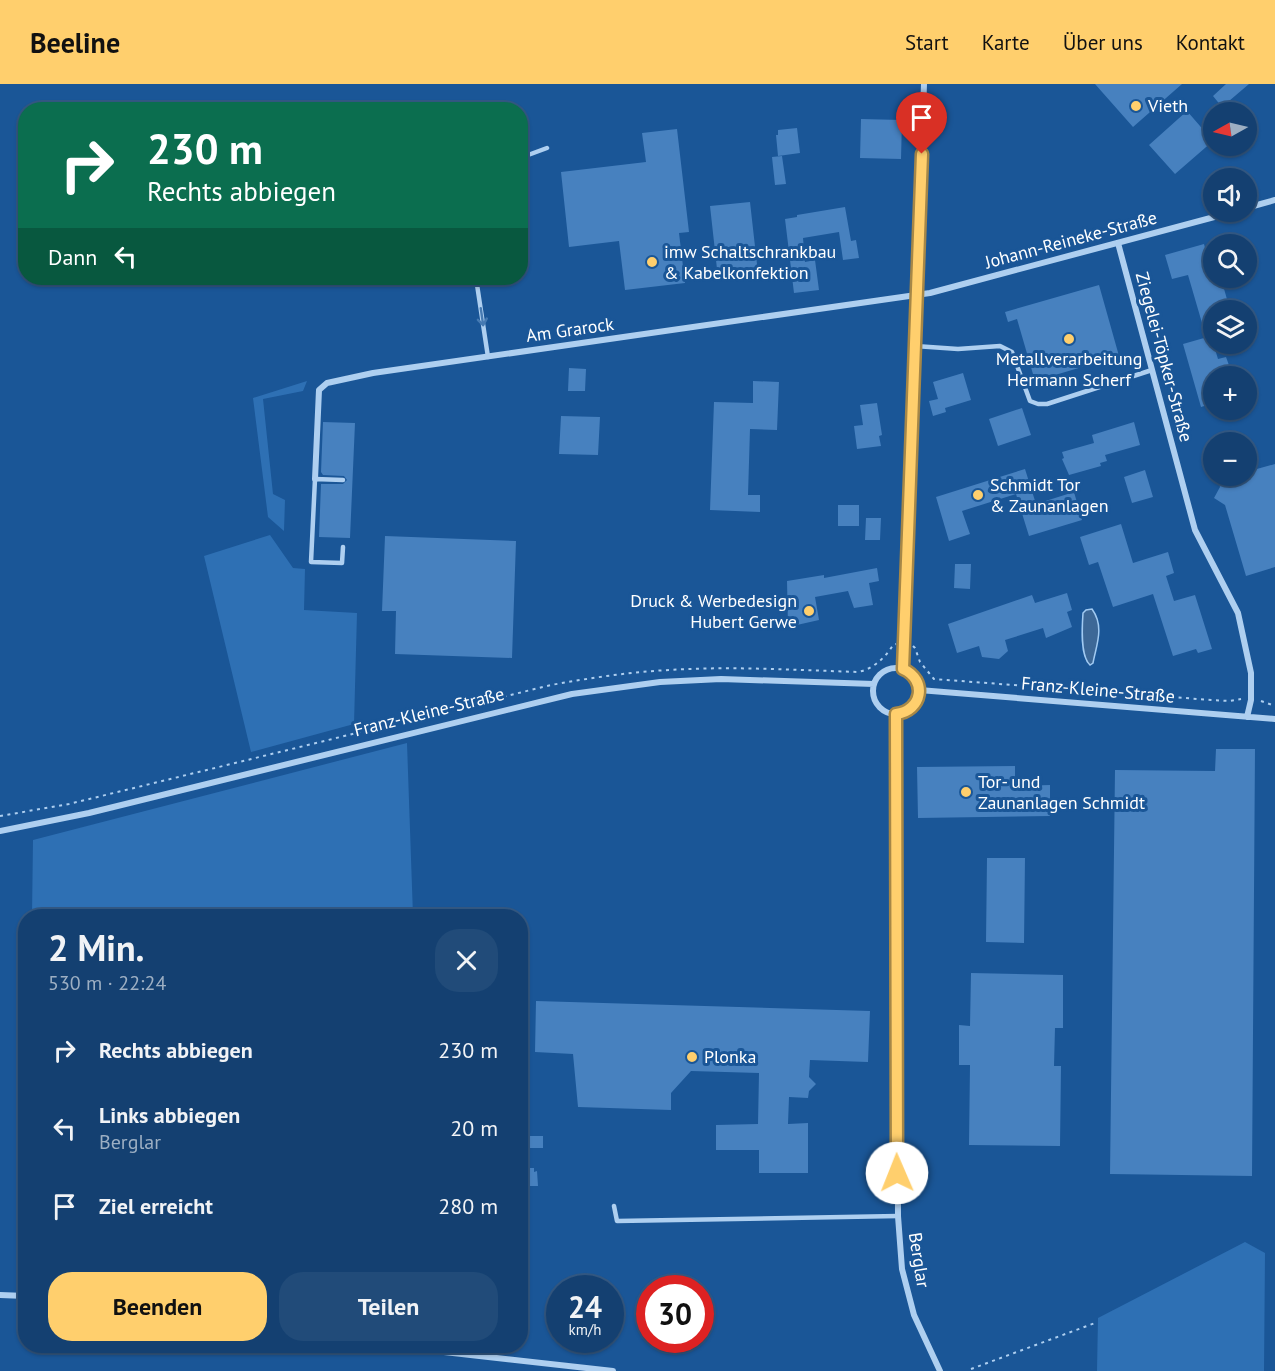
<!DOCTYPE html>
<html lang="de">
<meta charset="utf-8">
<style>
:root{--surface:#144071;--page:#214b79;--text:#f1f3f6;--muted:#9dafc3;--line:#335984;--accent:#ffcf6d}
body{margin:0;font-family:"PT Sans",sans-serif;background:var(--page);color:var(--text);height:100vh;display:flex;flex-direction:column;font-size:22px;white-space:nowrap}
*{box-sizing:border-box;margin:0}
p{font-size:20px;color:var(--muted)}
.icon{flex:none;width:33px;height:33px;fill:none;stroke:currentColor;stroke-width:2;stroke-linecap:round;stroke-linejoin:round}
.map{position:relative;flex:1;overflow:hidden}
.details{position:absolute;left:18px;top:825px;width:510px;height:444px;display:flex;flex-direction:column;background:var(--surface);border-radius:24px;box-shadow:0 2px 4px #0004,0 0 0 2px var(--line)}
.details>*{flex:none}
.hud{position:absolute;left:18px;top:18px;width:510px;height:183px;border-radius:24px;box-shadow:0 2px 4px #0004,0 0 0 2px var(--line);background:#0b6e4f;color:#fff;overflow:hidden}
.needle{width:39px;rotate:262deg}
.fabs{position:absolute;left:1203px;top:18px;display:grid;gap:12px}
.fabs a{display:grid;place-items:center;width:54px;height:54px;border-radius:50%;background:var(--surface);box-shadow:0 2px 4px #0004,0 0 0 2px var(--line);font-size:30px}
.speed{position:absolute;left:546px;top:1191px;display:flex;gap:12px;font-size:30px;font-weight:700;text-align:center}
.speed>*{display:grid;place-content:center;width:78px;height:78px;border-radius:50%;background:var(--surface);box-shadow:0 2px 4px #0004,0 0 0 2px var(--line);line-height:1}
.speed small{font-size:15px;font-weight:400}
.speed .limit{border:9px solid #d22;background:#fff;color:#111}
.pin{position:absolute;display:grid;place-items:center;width:51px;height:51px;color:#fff;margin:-62px -26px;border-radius:50% 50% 50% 0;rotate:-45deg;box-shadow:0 0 6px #0007}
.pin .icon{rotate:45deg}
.me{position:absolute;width:66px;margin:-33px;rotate:359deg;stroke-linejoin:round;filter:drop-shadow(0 0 4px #0008)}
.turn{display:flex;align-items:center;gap:21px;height:126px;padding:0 30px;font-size:27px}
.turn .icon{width:78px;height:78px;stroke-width:2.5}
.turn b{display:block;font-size:42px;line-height:51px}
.then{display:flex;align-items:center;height:57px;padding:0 30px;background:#0003;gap:12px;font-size:22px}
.round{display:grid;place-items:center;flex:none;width:63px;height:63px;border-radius:24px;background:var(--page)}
.summary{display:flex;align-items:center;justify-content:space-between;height:102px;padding:0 30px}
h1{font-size:36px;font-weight:600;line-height:45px}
.action{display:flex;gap:12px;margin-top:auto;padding:12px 30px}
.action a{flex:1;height:69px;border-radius:24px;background:var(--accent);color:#111;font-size:24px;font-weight:600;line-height:69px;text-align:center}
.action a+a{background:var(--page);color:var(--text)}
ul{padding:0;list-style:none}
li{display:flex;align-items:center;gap:18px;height:78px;padding:0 30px}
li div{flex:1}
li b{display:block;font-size:22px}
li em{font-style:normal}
header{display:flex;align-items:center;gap:36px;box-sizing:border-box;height:84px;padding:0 30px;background:var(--accent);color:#111}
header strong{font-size:28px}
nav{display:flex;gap:33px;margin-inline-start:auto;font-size:21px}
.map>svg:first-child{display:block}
.green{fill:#2e70b4}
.water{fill:#3d6897;stroke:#a1caf2;stroke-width:1.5}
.building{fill:#4781bf}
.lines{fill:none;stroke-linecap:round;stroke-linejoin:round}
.path{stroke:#aecff0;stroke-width:2;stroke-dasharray:3 4.5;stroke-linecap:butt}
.service{stroke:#aecff0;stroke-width:4.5}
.minor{stroke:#aecff0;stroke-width:6}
.oneway{stroke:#467ab2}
.route-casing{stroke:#a68747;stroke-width:15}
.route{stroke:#ffcf6d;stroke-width:10}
.poi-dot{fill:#ffcf6d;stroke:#1a5697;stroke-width:2}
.labels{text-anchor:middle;stroke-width:6;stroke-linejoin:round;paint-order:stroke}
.poi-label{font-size:18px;fill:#fff;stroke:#1a5697;text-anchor:start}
.street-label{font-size:18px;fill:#fff;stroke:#1a5697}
</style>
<header>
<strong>Beeline</strong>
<nav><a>Start</a><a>Karte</a><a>Über uns</a><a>Kontakt</a></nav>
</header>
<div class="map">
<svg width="1275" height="1287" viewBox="0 0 1275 1287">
<rect width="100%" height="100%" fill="#1a5697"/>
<path class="green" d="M 307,297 L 303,307 L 263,315 L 273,410 L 285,416 L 284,447 L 268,433 L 253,314 Z
M 270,451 L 293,484 L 305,485 L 304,526 L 357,529 L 354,640 L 251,668 L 204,472 Z
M 407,659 L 413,832 L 32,832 L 33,756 Z
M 1245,1158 L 1265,1169 L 1264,1287 L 1097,1287 L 1098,1234 Z"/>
<path class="water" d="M 1092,525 C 1105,543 1096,562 1093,579 L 1090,581 C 1080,572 1082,543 1083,529 L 1086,526 Z"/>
<path class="building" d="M 1095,0 L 1182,0 L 1133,43 Z
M 1226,0 L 1249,0 L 1222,23 L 1213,12 Z
M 1187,27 L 1213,57 L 1175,90 L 1149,61 Z
M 861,35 L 902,36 L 901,75 L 860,74 Z
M 797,44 L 800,69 L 778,72 L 776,51 L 778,51 L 778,46 Z
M 677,45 L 689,148 L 679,149 L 685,199 L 625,206 L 619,157 L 569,163 L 561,88 L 646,78 L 642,49 Z
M 782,72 L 786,100 L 775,101 L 772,73 Z
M 750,118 L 758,189 L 718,194 L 710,122 Z
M 845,123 L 851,157 L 856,156 L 859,174 L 843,176 L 839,148 L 803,154 L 805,178 L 815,176 L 819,206 L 794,209 L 785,135 L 797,133 L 797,131 Z
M 1204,160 L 1208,175 L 1214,173 L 1214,194 L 1221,194 L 1230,226 L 1214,226 L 1214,236 L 1202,239 L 1188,191 L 1172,195 L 1165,171 Z
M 1099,201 L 1119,272 L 1035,297 L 1017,235 L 1008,238 L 1005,228 Z
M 1211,252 L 1218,275 L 1226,273 L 1230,284 L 1222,286 L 1223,292 L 1214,292 L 1214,319 L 1201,323 L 1183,260 Z
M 569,284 L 586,285 L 585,307 L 568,307 Z
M 963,289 L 971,316 L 945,324 L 946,328 L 933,332 L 929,317 L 938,315 L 933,298 Z
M 753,297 L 779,298 L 777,346 L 750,345 L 748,411 L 760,411 L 760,428 L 710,426 L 714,318 L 753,319 Z
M 877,319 L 882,351 L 879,352 L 881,362 L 857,365 L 854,342 L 863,341 L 860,321 Z
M 1022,324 L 1031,351 L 998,362 L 989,335 Z
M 561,332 L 600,333 L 598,371 L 559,370 Z
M 323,338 L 355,339 L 350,454 L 319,453 L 321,400 L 343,400 L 347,396 L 344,392 L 323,391 L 321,388 Z
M 1134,338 L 1140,361 L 1105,371 L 1107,377 L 1100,379 L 1101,382 L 1069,391 L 1062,375 L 1064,374 L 1062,368 L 1094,359 L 1092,351 Z
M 1275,380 L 1275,483 L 1246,492 L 1225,421 L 1214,414 L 1220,403 L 1218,397 L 1236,392 L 1246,392 L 1246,388 Z
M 1025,385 L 1036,420 L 1074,408 L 1082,436 L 1029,452 L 1016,410 L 962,427 L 970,450 L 949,457 L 936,413 Z
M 1145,386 L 1153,413 L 1132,419 L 1124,393 Z
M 838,421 L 859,421 L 859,442 L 838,442 Z
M 866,434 L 881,434 L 880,456 L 865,456 Z
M 1121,440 L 1133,479 L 1168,468 L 1174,489 L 1166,492 L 1174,517 L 1195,511 L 1212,565 L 1198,569 L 1196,565 L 1173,572 L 1153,510 L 1113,523 L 1098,478 L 1089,481 L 1080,453 Z
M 385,452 L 516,457 L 512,574 L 395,570 L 396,527 L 382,527 Z
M 955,480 L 971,480 L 970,505 L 954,504 Z
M 877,484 L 879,497 L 869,499 L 873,521 L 854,524 L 848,507 L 815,513 L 819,536 L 788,543 L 787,497 L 824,491 L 824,494 Z
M 1067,509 L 1072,526 L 1067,528 L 1072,543 L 1046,554 L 1043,544 L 1005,556 L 1008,567 L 999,575 L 982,573 L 979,562 L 957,569 L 948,540 L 1032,511 L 1035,519 Z
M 1216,665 L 1255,665 L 1252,1092 L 1110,1090 L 1115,686 L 1215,687 Z
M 1015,682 L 1015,702 L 1050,701 L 1050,732 L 918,734 L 917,683 Z
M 987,774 L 1025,774 L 1024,859 L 986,858 Z
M 971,889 L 1063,891 L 1063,944 L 1055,944 L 1054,982 L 1061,982 L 1060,1062 L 969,1061 L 970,981 L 959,981 L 959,941 L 970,942 Z
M 536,917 L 870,927 L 868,978 L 810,976 L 809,993 L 816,1000 L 809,1007 L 808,1014 L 789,1013 L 788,1040 L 808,1039 L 808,1089 L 759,1089 L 759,1066 L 716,1066 L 716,1041 L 758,1040 L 759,989 L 691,987 L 671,1009 L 671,1026 L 578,1023 L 573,970 L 535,968 Z
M 522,1052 L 543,1052 L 543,1064 L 522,1064 Z
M 520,1084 L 534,1084 L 534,1088 L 537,1087 L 538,1102 L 520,1102 Z"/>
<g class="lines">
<path class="path" d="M 913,562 L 915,564 L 920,578 L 934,595 L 1211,616 L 1230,617 L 1241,615
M 1261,617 L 1275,622
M 0,732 L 69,720 L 551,601 C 590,594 629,588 669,586 C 732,582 795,586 858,588 C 873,585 885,574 893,561 L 896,560
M 971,1285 L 1095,1239"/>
<path class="service" d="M 520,74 L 547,64
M 476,194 L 488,273
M 915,262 L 958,265 L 1000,262 L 1012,268 L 1030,317 L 1038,320 L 1047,320 L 1152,286
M 343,463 L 342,479 L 311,478 L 315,395 L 343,396
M 614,1122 L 617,1137 L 898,1132"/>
<path class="minor" d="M 1246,124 L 1275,116
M 1118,159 L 1195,446 L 1238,529 L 1251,589 L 1251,616 L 1247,633
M 315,395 L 319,306 L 327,299 L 373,289 L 930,209 L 1233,128
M873 607a23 23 0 1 1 46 0a23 23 0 1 1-46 0Z
M 903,585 L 924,0
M 919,606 L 1275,635
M 896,630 L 898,1132 L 902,1185 L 914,1231 L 940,1287
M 0,747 L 89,729 L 572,610 L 660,598 L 721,595 L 874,600
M 0,1211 L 26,1212
M 391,1262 L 613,1287"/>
</g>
<defs><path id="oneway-shaft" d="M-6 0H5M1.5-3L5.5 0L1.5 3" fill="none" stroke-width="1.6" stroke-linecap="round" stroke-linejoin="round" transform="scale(1.5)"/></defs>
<use class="oneway" href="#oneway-shaft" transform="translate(482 233) rotate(82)"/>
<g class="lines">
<defs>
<path id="route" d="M 897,1089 L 896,630 C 922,627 928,596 903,585 L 922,70"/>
</defs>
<use href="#route" class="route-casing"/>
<use href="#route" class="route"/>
</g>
<g class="poi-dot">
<circle cx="1136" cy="22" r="6"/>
<circle cx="652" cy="178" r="6"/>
<circle cx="1069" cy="255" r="6"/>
<circle cx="978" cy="411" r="6"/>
<circle cx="809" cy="527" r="6"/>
<circle cx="966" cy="708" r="6"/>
<circle cx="692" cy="973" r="6"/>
</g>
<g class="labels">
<g class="poi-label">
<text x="1148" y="28">Vieth</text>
<text x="664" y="174">imw Schaltschrankbau<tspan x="664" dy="21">&amp; Kabelkonfektion</tspan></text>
<text x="1069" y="281" text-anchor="middle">Metallverarbeitung<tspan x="1069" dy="21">Hermann Scherf</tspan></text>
<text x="990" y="407">Schmidt Tor<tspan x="990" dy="21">&amp; Zaunanlagen</tspan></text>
<text x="797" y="523" text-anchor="end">Druck &amp; Werbedesign<tspan x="797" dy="21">Hubert Gerwe</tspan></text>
<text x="978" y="704">Tor- und<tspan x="978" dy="21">Zaunanlagen Schmidt</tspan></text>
<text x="704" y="979">Plonka</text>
</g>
<g class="street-label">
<text transform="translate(1071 156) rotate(-15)" y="6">Johann-Reineke-Straße</text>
<text transform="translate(570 246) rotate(-8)" y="6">Am Grarock</text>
<text transform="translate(1164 273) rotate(75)" y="6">Ziegelei-Töpker-Straße</text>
<text transform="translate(1098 606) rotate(5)" y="6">Franz-Kleine-Straße</text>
<text transform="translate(429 628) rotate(-14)" y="6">Franz-Kleine-Straße</text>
<text transform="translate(919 1176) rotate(81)" y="6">Berglar</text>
</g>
</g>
</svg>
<div class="fabs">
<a><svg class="needle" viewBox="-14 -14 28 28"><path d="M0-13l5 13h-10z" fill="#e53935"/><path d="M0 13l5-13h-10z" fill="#9dafc3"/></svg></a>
<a><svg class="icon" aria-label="sound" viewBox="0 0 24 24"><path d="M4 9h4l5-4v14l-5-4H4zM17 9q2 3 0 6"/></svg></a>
<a><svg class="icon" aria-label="search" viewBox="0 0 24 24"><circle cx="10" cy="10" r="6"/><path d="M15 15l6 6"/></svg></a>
<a><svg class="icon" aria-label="layers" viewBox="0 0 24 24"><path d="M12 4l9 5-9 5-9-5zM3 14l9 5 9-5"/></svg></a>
<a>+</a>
<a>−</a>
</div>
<div class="speed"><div>24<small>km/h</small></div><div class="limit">30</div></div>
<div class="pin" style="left:922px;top:70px;background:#d93025"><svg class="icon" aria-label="arrive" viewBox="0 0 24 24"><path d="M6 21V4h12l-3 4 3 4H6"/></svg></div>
<svg class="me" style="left:897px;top:1089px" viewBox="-20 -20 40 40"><circle r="19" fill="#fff"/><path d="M0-13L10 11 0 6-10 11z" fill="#ffcf6d"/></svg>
<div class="hud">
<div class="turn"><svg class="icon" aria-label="right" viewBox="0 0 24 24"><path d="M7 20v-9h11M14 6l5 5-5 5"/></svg><div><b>230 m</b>Rechts abbiegen</div></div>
<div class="then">Dann<svg class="icon" aria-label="left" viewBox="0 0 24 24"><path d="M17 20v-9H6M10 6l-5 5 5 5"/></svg></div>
</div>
<section class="details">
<div class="summary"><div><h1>2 Min.</h1><p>530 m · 22:24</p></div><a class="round"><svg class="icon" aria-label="close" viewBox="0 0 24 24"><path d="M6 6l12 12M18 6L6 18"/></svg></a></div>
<ul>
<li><svg class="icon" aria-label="right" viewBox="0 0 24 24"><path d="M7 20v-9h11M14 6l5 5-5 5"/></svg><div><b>Rechts abbiegen</b></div><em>230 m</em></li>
<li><svg class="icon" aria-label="left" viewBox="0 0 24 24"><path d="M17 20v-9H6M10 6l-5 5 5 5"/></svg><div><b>Links abbiegen</b><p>Berglar</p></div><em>20 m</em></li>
<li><svg class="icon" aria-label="arrive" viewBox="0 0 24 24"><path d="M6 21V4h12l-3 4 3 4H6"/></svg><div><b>Ziel erreicht</b></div><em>280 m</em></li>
</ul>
<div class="action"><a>Beenden</a><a>Teilen</a></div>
</section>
</div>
